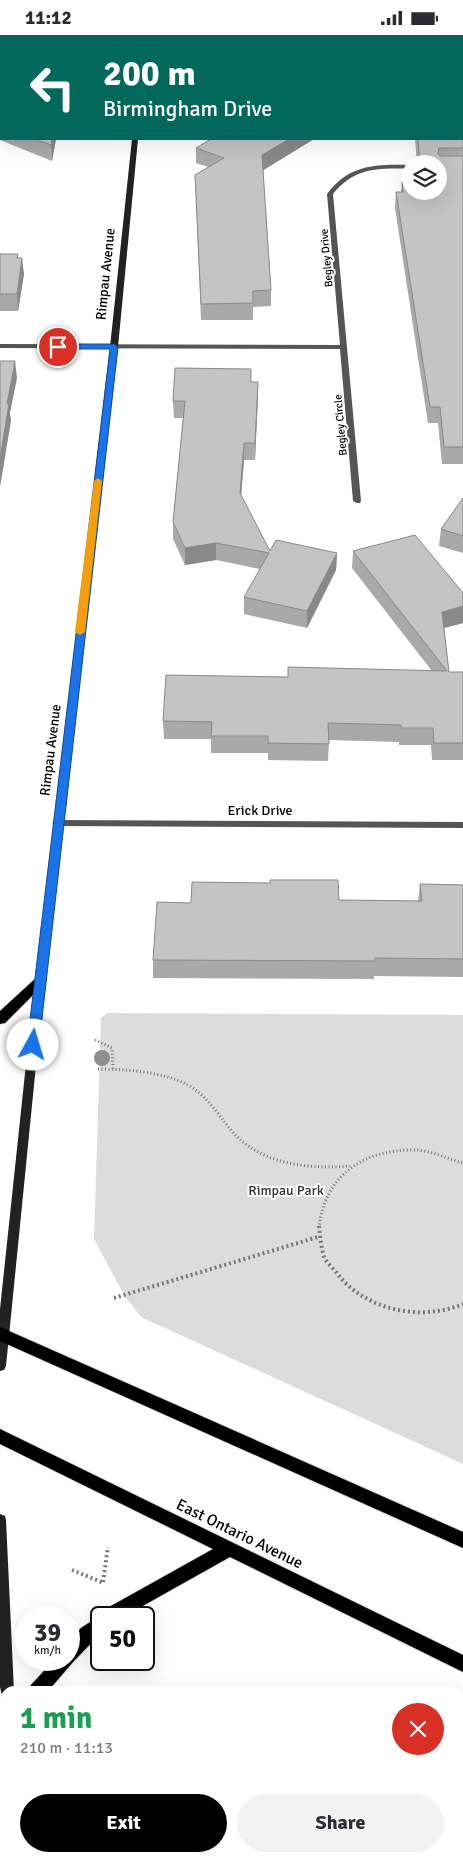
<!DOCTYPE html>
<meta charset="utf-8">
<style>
:root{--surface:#fff;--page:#f2f2f3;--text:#2b2b33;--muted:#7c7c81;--accent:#000}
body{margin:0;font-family:Signika,sans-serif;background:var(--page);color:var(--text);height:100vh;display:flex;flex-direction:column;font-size:19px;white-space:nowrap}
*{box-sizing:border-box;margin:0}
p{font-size:16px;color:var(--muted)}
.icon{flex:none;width:28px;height:28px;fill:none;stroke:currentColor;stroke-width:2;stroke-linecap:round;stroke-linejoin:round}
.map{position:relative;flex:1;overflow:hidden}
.panel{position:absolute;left:0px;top:1651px;width:464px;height:176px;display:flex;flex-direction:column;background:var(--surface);border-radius:15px 15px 0 0;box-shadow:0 5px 20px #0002}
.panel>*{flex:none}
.guide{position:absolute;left:0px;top:0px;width:464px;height:105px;box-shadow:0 5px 20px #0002;background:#00695c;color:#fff;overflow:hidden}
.buttons{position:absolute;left:402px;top:120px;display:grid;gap:10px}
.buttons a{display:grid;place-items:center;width:45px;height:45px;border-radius:50%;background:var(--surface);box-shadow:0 5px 20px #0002;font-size:25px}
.speed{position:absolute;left:15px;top:1571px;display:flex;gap:10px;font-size:25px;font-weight:700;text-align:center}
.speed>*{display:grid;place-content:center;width:65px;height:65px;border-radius:50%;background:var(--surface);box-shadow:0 5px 20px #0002;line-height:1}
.speed small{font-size:12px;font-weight:400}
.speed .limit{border:2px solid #111;border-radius:8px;background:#fff;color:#111}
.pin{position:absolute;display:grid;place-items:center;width:42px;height:42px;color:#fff;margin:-21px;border:2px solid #fff;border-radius:50%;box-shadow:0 1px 5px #0007}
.me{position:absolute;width:55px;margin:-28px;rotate:6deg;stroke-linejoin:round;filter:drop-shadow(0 0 4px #0008)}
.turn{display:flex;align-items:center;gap:18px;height:105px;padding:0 20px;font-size:22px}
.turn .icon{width:65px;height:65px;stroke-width:2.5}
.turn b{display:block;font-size:35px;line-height:42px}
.round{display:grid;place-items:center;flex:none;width:52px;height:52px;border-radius:26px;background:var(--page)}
.head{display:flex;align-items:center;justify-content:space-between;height:85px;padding:0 20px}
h1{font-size:30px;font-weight:800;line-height:38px;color:#1e9e55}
.action{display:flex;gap:10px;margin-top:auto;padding:10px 20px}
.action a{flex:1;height:58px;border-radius:30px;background:var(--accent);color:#fff;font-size:20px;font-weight:800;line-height:58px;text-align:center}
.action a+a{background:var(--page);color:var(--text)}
.status{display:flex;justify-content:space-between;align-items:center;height:35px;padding:0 25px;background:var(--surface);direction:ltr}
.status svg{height:14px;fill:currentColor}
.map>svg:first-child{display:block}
.green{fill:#dcdcdc}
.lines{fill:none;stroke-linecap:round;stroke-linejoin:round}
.primary-casing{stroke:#dbdbdb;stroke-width:2}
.path-far1{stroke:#777;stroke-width:3;stroke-dasharray:1 2.5;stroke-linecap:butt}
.path{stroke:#777;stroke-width:4;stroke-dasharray:2 3;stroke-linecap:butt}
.service{fill:#555;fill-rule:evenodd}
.minor{fill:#555;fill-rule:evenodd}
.secondary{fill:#222;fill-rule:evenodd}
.primary{fill:#000;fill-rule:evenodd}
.tree{fill:#8f8f8f}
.wall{fill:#a9a9a9}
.shaded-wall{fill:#898989}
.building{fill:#c4c4c4;stroke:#898989}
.route{fill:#1a73e8;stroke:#114b97}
.slow{fill:#f59e0b}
.labels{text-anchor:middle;stroke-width:4;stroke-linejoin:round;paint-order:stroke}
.far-street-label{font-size:11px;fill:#000;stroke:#fff}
.street-label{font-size:14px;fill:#000;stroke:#fff}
.park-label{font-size:14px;fill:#333;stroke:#fff}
.near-street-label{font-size:16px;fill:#000;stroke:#fff}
</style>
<div class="status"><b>11:12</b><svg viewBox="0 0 49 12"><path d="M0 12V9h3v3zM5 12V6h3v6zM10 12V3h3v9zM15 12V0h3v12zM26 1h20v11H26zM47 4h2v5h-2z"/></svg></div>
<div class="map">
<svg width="463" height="1827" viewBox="0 0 463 1827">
<rect width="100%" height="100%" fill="#fff"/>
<path class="green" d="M 107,978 L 463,980 L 463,1429 L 141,1282 L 124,1260 L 94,1204 L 101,983 Z"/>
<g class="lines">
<defs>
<path id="primary" d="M 40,941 L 44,943 L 46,946 L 44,949 L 5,988 L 0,989 L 0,976 L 36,943 Z
M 0,1292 L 463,1497 L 463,1513 L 0,1306 Z
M 0,1394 L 463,1620 L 463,1637 L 230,1522 L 123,1582 L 101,1582 L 101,1598 L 73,1627 L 48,1656 L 29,1656 L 31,1650 L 54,1625 L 69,1625 L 69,1607 L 81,1593 L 101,1580 L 102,1576 L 213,1514 L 0,1409 Z"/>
</defs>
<use href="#primary" class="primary-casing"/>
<path class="path-far1" d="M 95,1005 L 112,1013 L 113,1034
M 98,1034 C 125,1034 164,1037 188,1050 C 206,1060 218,1079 230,1094 C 260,1130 307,1134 350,1131
M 319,1193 C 324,1140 365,1114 415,1115 C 430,1115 448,1124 463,1128"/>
<path class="path" d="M 319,1191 C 320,1201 321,1212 324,1222 C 326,1227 332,1232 336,1237 C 364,1275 420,1287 463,1269
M 114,1263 L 318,1202
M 72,1535 L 104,1548
M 103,1547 L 108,1512"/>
<path class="service" d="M 459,1776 L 463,1778 L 463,1793 L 459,1791 Z"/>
<path class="minor" d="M 411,130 L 411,134 C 379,133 355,132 333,159 L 361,466 L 360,468 L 357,468 L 353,466 L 340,314 L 0,313 L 0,309 L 340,310 L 327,159 C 349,129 377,129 411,130 Z
M 57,785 L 463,787 L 463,793 L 57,791 L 52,788 Z"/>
<path class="secondary" d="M 143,0 L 149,0 L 149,1 L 143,1 Z
M 132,104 L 138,104 L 118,312 L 38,1010 L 6,1331 L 4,1335 L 0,1336 L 0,1274 L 28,1010 L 110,312 Z
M 0,1479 L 5,1481 L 6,1485 L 14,1656 L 5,1656 L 5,1662 L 2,1661 L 0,1652 Z
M 21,1822 L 35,1822 L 36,1827 L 22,1827 Z"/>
<use href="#primary" class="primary"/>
</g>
<circle class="tree" cx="102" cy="1023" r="8"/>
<path class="wall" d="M 463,0 L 463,429 L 442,429 L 438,388 L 428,388 L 395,173 L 396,157 L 401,157 L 402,147 L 439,156 L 439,129 L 417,129 L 415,104 L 462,104 Z
M 1,29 L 1,104 L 56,104 L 52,126 L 0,105 L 0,35 Z
M 314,104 L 263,135 L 271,255 L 271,271 L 253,272 L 253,285 L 201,285 L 195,140 L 208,132 L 196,128 L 196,113 Z
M 0,219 L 18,219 L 18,223 L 24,239 L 18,276 L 0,276 Z
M 251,347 L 258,347 L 255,425 L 244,425 L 241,460 L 270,516 L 337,518 L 336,535 L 307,593 L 244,579 L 244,562 L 260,534 L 216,525 L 185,530 L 173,504 L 173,487 L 183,383 L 174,383 L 173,366 Z
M 463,463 L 463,518 L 439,511 L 441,494 Z
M 353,516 L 463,588 L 444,593 L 449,637 L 463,637 L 463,725 L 432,725 L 431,710 L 399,710 L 399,707 L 329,705 L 328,726 L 268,725 L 268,718 L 211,718 L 211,704 L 164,704 L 163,686 L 432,636 L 352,533 Z
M 420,849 L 463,850 L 463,942 L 374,941 L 374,944 L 153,943 L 153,925 L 191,868 L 339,865 L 418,866 Z"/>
<path class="shaded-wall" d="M 52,104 L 56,104 L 52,126 L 51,110 Z
M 289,104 L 314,104 L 262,136 L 262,120 Z
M 22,223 L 24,239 L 18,276 L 17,259 Z
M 15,326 L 17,343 L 10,378 L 11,386 L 0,452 L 0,423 L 7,369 Z
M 258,347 L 258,364 L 255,425 L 255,408 Z
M 244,408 L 244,425 L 240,475 L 240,458 Z
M 216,508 L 216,525 L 185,530 L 185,513 Z
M 337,518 L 336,535 L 307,593 L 307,576 Z
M 463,571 L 463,588 L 440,594 L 442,577 Z"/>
<path class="building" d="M 8,0 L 69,0 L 69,1 L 7,1 Z
M 213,0 L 463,0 L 463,113 L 439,113 L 438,119 L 440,121 L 463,121 L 463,412 L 444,412 L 440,372 L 430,372 L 396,157 L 403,157 L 402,147 L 411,147 L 411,156 L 439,156 L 439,129 L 420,129 L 418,104 L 462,104 L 462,1 L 213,1 Z
M 1,29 L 1,40 L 0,40 L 0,35 Z
M 1,48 L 1,91 L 0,91 L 0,55 Z
M 34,104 L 52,104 L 51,110 Z
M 211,104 L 289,104 L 262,120 L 271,255 L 253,256 L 253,268 L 201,269 L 195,140 L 224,123 L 196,113 Z
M 0,219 L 18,219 L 17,223 L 22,223 L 17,259 L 0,259 Z
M 0,326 L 15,326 L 7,369 L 9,369 L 0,423 Z
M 175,333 L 251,334 L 251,347 L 258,347 L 255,408 L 244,408 L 240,458 L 270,516 L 276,505 L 337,518 L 307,576 L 244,562 L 269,518 L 216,508 L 185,513 L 173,487 L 185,366 L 173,366 Z
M 463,463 L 463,501 L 441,494 Z
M 415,500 L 463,558 L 463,571 L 442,577 L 449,637 L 463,637 L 463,708 L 434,708 L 433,693 L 401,693 L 401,690 L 328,688 L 329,709 L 268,708 L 268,701 L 211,701 L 212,687 L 163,686 L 166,640 L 288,642 L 288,632 L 447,636 L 353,516 Z
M 270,845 L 338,845 L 339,865 L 422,866 L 420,849 L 463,850 L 463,924 L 375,923 L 375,926 L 153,925 L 157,867 L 191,868 L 192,847 L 270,848 Z
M 333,1822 L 448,1822 L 452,1827 L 329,1827 Z"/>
<path class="route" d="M 114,309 L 118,312 L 39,1010 L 37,1013 L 28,1013 L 27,1010 L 110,314 L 58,314 L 54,312 L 58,309 Z"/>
<path class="slow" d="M 98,443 L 102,446 L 85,597 L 80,600 L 75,597 L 94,446 Z"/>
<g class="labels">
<g class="far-street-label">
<text transform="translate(326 223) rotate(-95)" y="4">Begley Drive</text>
<text transform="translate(340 390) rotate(-95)" y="4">Begley Circle</text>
</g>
<g class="street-label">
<text transform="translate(105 239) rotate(-84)" y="5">Rimpau Avenue</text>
<text transform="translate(50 715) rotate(-83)" y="5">Rimpau Avenue</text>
<text x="260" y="780">Erick Drive</text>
</g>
<g class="park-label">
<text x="286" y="1160">Rimpau Park</text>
</g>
<g class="near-street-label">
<text transform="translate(240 1498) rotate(26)" y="6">East Ontario Avenue</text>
</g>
</g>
</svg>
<div class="buttons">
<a><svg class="icon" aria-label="layers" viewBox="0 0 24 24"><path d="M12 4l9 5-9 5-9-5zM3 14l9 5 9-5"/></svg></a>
</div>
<div class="speed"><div>39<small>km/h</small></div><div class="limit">50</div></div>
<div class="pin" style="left:58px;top:312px;background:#d93025"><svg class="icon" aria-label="arrive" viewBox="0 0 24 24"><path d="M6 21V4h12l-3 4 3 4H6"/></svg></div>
<svg class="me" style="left:33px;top:1010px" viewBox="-20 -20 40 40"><circle r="19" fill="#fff"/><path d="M0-13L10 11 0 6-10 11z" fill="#1a73e8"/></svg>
<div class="guide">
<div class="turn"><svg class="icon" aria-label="left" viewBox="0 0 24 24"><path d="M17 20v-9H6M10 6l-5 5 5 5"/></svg><div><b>200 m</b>Birmingham Drive</div></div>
</div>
<section class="panel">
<div class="head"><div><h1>1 min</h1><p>210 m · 11:13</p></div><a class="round" style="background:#d93025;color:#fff"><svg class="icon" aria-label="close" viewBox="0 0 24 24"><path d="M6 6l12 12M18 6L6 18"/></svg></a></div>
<div class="action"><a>Exit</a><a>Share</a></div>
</section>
</div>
